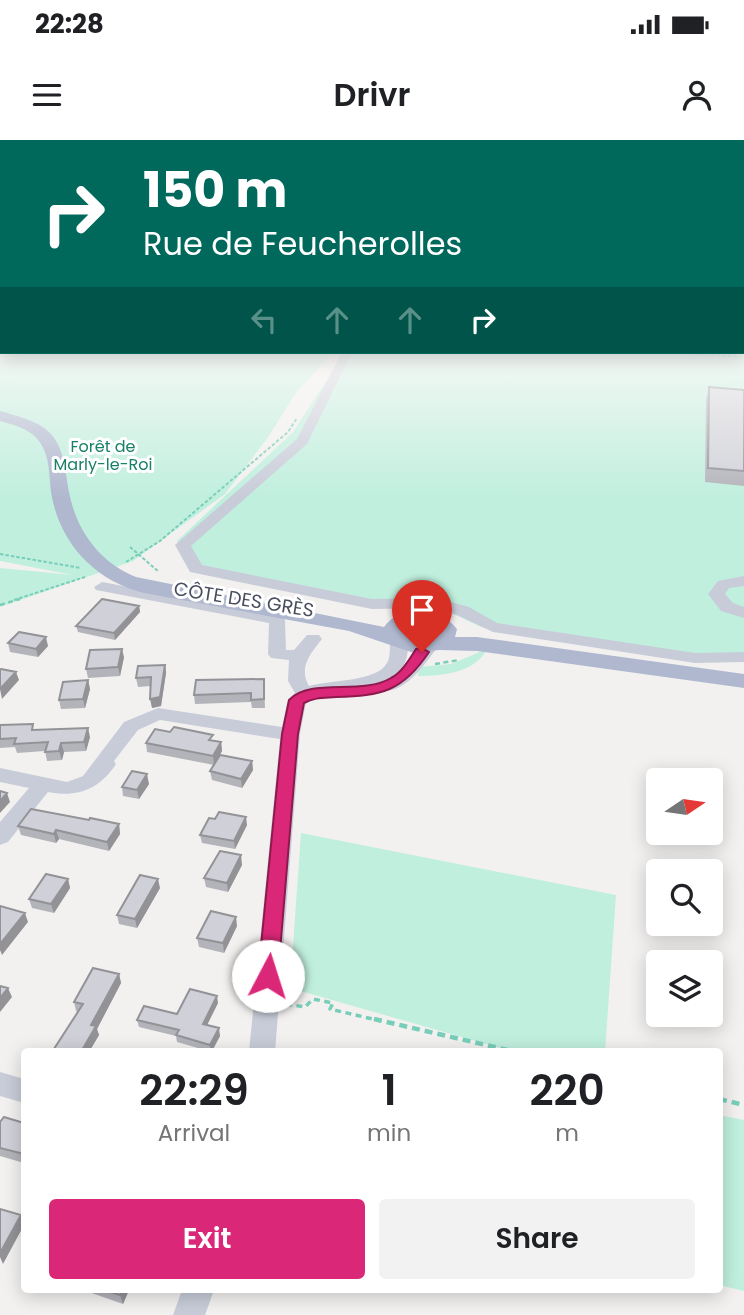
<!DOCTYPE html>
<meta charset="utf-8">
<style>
:root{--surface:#fff;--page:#f2f2f2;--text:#202124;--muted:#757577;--accent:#db2777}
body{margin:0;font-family:Poppins,sans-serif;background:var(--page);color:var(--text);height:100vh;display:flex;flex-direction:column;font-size:26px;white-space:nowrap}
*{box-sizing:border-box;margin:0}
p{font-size:23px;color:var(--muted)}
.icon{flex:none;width:38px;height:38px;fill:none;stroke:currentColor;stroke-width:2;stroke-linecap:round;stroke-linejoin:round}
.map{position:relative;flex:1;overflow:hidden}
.details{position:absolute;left:21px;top:908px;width:702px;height:245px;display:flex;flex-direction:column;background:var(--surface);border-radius:7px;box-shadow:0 4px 18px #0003}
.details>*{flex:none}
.top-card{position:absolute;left:0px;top:0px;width:746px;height:214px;box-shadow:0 4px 18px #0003;background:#00695c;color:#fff;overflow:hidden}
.needle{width:46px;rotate:77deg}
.buttons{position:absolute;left:646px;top:628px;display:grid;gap:14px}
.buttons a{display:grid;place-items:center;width:77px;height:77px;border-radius:7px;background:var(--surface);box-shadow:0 4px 18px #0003;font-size:35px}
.pin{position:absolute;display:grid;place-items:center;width:60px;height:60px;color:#fff;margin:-72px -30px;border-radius:50% 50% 50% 0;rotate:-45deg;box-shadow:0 0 7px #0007}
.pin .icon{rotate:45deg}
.me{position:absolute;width:77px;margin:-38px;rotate:5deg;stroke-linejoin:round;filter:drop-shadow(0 0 5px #0008)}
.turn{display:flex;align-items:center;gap:24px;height:147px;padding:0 28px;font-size:32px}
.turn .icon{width:91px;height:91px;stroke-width:2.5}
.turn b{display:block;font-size:49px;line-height:60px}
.lanes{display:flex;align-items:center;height:66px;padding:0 28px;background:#0003;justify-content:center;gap:35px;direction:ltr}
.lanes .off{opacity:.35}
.eta{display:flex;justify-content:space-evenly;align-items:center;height:119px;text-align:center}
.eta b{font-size:42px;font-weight:600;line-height:49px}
.action{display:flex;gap:14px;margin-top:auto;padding:14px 28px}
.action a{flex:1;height:80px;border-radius:7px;background:var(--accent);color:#fff;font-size:28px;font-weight:600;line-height:80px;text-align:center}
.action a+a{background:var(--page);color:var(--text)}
.status{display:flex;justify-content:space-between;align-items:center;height:49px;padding:0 35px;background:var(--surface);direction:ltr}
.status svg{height:19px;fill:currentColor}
header{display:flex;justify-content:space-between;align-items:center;height:91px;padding:0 28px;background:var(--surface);font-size:32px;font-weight:600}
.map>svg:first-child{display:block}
.green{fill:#c0efde}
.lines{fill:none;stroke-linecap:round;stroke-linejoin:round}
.path-far3{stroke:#78ceb9;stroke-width:2;stroke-dasharray:3.5 2;stroke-linecap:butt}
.path-far2{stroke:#78ceb9;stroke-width:2.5;stroke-dasharray:5 3.5;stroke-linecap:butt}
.path-far1{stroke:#78ceb9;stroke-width:3.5;stroke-dasharray:6 4.5;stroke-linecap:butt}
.path{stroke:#78ceb9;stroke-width:4.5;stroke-dasharray:8 5;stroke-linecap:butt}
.minor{fill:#c7ccd8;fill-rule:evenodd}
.major{fill:#b0b8cf;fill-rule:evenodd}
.wall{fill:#b3b4ba}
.shaded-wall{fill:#929297}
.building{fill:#d0d1d8;stroke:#929297;stroke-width:2}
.route{fill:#db2777;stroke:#8e194d;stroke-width:2}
.labels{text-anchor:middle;stroke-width:6;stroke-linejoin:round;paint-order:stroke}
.far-park-label{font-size:16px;fill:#188166;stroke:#fff}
.street-label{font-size:19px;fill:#484e5e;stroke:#fff}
</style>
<div class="status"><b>22:28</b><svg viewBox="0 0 49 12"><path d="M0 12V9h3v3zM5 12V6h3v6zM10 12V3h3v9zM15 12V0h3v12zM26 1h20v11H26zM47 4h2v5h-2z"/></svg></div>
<header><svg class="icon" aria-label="menu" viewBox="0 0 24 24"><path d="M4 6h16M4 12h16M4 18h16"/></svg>Drivr<svg class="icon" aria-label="person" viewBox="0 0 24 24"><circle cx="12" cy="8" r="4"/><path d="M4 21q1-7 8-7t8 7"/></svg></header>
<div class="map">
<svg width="744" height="1175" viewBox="0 0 744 1175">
<rect width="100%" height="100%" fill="#f3f1f0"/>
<path class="green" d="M 0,194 L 2,212 L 333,212 L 295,254 L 269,296 L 225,354 L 133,421 L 0,467 L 0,428 L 73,435 L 0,421 Z
M 744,194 L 744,519 L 688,520 L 481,487 L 439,467 L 405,465 L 189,426 L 177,401 L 293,292 L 345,212 L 744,212 Z
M 487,509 C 475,533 442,536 418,536 L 419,527 L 451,524 Z
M 301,693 L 616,755 L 605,912 L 514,912 L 290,848 Z
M 719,975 L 744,980 L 744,1151 L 719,1145 Z"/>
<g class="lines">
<path class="path-far3" d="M 673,212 L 744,217
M 130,407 L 159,432
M 0,414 L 81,428
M 126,422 L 160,401 L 288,292 L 297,278
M 14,460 L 85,437"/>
<path class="path-far2" d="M 0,465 L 20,459
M 435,524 L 459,520"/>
<path class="path-far1" d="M 286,864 L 305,867 L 313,859 L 333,863 L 330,869 L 381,881"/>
<path class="path" d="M 374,879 L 516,912
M 719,959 L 744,965"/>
<path class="minor" d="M 342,212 L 352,212 L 307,304 L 191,406 L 202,425 L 372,459 L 436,458 L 469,467 L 497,483 L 695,513 L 744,512 L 744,522 L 695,523 L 493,492 L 457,475 L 435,468 L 372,469 L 190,432 L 175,405 L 297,299 Z
M 744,436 L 744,446 L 729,448 L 725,454 L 733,463 L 744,467 L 744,478 L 721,471 L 708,454 L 718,441 Z
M 102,442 L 283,476 L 285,480 L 286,510 L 294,510 L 307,495 L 319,495 L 322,499 C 311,513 298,527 309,546 C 329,540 377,542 387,523 C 392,514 388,505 392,496 L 404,496 C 410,505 408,516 404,525 L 423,502 L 435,502 L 438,506 C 426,523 404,556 380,550 L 378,545 L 324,553 L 306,562 L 300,594 L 275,912 L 249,912 L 280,599 L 160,580 L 138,590 L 114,621 L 116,624 C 100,649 77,658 48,652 L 8,702 L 0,705 L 0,682 L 29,648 L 0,642 L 0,628 L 67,642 L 83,636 L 124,582 L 158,568 L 282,587 L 288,560 L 295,553 L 288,541 L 289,520 L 271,518 L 268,514 L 269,483 L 96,450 L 94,447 Z
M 0,932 L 24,939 L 24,963 L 0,956 Z
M 182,1150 L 214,1150 L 205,1175 L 173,1175 Z"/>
<path class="major" d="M 0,271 C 17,276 36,280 49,292 C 65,308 65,331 69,352 C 76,390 100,423 136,437 L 384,487 C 400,463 441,467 457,489 L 455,497 L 477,497 L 744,534 L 744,548 L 477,511 L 439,510 L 414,513 L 349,491 L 144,453 C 95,441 59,403 51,352 C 49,336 50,318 41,304 C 33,290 15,285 0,281 ZM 414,484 L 425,484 L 435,490 L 434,495 L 417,499 L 406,494 L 406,489 Z"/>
</g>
<path class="wall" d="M 709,247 L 744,250 L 744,346 L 705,342 L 706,260 Z
M 139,466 L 140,472 L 115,500 L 78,492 L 76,486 Z
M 8,503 L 48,506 L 38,517 L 10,512 Z
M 124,517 L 120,536 L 88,538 L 86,529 Z
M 165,525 L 166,533 L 161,566 L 152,568 L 151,546 L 138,547 L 136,538 Z
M 264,539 L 265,568 L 252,568 L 251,562 L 195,564 L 194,555 Z
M 88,540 L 90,549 L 85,568 L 61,569 L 59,560 Z
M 0,586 L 35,590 L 90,597 L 86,611 L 64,612 L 62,620 L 47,621 L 45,611 L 17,613 L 15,607 L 0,608 Z
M 213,601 L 221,602 L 222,611 L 214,625 L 147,612 L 146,603 Z
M 252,621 L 253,630 L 242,648 L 212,640 L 210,631 Z
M 149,644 L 139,659 L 123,656 L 122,647 Z
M 89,680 L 119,684 L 120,694 L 109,711 L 59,699 L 56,703 L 21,695 L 18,686 Z
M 247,685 L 235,709 L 202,703 L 200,695 Z
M 242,725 L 228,752 L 206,747 L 204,738 Z
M 68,739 L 70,748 L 54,773 L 32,768 L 29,759 Z
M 160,748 L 137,788 L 119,784 L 117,775 Z
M 237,786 L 224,813 L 199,807 L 197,798 Z
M 119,834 L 121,843 L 97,889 L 99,895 L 89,912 L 52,912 L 78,872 L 76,871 L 74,862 Z
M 218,863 L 207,885 L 220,896 L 212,912 L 177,902 L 176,896 L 139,887 L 137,880 L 177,874 Z
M 0,982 L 24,983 L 24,1023 L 0,1016 Z
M 83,1150 L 129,1150 L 123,1164 Z"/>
<path class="shaded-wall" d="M 139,466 L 140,472 L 115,500 L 114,493 Z
M 46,497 L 48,506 L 38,517 L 36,509 Z
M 122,509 L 124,517 L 120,536 L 118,527 Z
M 165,525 L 166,533 L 161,566 L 152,568 L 150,559 Z
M 16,532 L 19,540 L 2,559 L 0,549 Z
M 88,540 L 90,549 L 85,568 L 83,559 Z
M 88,588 L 90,597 L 86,611 L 84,602 Z
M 221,602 L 222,611 L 214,625 L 213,616 Z
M 61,603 L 64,612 L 62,620 L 59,611 Z
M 252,621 L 253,630 L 242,648 L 241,639 Z
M 147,634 L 149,644 L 139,659 L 137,650 Z
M 7,653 L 10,662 L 0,673 L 0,661 Z
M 246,677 L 247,685 L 235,709 L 234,701 Z
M 119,684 L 120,694 L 109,711 L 107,702 Z
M 56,690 L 59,699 L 56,703 L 54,694 Z
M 241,715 L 242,725 L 228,752 L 227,743 Z
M 68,739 L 70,748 L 54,773 L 51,764 Z
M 158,739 L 160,748 L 137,788 L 135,779 Z
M 25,773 L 28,782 L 2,815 L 0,810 L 0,804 Z
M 236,777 L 237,786 L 224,813 L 223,803 Z
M 119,834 L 121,843 L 97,889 L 99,895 L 89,912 L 81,912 L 91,885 Z
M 8,848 L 12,857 L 0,872 L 0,858 Z
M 217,856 L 218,863 L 204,891 L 203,884 Z
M 219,888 L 220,896 L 211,912 L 210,905 Z
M 21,1075 L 24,1085 L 3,1124 L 0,1117 L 0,1113 Z
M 122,1150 L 129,1150 L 123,1164 L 120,1155 Z"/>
<path class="building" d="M 709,247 L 744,250 L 744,331 L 708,328 Z
M 102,459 L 139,466 L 114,493 L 76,486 Z
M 19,492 L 46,497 L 36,509 L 8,503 Z
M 122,509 L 118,527 L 86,529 L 90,510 Z
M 165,525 L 160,557 L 150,559 L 151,537 L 136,538 L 138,526 Z
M 1,529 L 16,532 L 0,549 L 0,530 Z
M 264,539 L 264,559 L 251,560 L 251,553 L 194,555 L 196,540 Z
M 88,540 L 83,559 L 59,560 L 63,542 Z
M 33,584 L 32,590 L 88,588 L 84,602 L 61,603 L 59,611 L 45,612 L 48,602 L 14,604 L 16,598 L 0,599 L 0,585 Z
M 174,587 L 213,595 L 209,600 L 221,602 L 213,616 L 146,603 L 155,589 L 170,592 Z
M 220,615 L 252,621 L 241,639 L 210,631 Z
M 132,631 L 147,634 L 137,650 L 122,647 Z
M 0,651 L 7,653 L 0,661 Z
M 31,669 L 89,680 L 90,678 L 119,684 L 107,702 L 56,690 L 54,694 L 18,686 Z
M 219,672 L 246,677 L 234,701 L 200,695 L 209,678 L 215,679 Z
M 220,711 L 241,715 L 227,743 L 204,738 Z
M 46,734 L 68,739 L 51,764 L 29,759 Z
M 140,735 L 158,739 L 135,779 L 117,775 Z
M 0,766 L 25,773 L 0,804 Z
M 211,771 L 236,777 L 223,803 L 197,798 Z
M 93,828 L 119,834 L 91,885 L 96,886 L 81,912 L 52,912 L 83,864 L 74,862 Z
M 0,846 L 8,848 L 0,858 Z
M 190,849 L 217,856 L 203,884 L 219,888 L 210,905 L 176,895 L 179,890 L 137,880 L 144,866 L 177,874 Z
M 4,977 L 24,983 L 24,1014 L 0,1008 L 0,982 Z
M 0,1069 L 21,1075 L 0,1113 Z
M 104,1150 L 122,1150 L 120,1155 Z"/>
<linearGradient id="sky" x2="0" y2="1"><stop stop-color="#83b9ea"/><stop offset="0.54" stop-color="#faf9f8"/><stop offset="1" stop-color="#faf9f8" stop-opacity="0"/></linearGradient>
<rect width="744" height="358" fill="url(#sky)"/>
<path class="route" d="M 422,508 L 429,512 C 403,551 382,556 336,557 C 325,558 315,557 304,563 L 298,594 L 278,836 L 275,842 L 268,844 L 261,842 L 258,836 L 282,594 L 289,560 C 311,537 361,556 391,538 C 402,532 409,520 416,509 Z"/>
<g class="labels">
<g class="far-park-label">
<text x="103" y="312">Forêt de<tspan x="103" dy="18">Marly-le-Roi</tspan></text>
</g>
<g class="street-label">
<text transform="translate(244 459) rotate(9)" y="7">CÔTE DES GRÈS</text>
</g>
</g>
</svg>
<div class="buttons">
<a><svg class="needle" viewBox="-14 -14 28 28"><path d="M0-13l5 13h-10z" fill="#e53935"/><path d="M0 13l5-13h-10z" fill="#757577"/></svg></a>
<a><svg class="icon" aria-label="search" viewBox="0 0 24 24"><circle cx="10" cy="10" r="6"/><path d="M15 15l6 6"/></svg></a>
<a><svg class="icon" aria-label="layers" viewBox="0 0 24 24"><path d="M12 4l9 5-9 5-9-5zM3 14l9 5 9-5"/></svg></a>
</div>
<div class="pin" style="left:422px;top:512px;background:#d93025"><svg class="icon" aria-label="arrive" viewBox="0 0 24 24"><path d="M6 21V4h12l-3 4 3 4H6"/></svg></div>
<svg class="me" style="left:268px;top:836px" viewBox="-20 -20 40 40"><circle r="19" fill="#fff"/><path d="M0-13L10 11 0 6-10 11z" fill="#db2777"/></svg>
<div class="top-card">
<div class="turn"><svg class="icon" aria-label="right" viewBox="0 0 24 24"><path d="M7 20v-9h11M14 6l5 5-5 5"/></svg><div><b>150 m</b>Rue de Feucherolles</div></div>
<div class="lanes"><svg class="icon off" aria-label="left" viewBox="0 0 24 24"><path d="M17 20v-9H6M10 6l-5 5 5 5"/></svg><svg class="icon off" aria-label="ahead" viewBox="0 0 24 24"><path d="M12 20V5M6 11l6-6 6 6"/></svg><svg class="icon off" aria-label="ahead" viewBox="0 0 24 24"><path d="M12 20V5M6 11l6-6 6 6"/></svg><svg class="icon" aria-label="right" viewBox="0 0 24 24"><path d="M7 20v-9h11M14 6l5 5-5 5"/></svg></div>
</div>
<section class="details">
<div class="eta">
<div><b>22:29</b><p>Arrival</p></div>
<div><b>1</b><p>min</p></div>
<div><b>220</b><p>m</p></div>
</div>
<div class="action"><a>Exit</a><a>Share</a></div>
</section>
</div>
